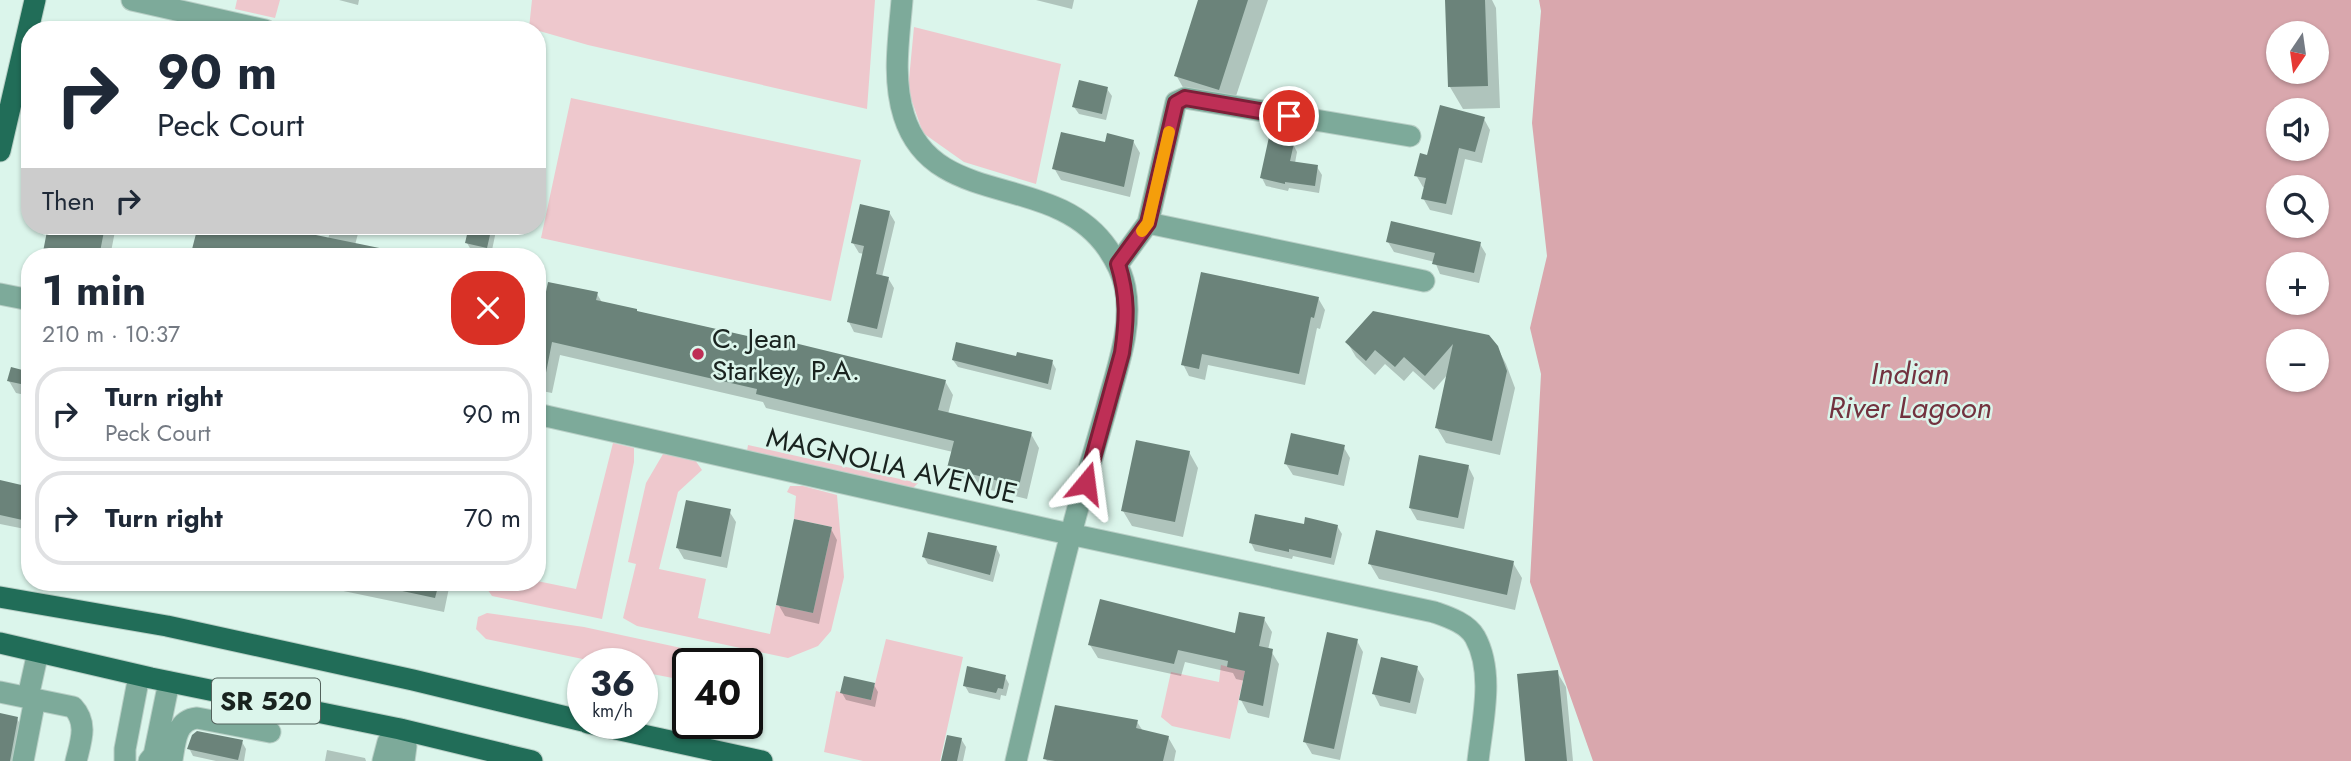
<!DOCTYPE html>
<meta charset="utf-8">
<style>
:root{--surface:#fff;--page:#f2f2f3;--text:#1f2937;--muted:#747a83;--line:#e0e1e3}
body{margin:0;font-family:Jost,sans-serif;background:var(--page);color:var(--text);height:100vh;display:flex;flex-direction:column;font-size:26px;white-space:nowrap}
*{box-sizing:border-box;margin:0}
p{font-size:23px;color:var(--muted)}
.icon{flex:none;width:38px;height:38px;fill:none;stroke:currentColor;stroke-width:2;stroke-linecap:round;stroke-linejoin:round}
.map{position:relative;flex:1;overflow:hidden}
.sheet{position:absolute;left:21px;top:248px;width:525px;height:343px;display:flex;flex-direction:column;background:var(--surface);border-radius:28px;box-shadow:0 2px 5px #0004}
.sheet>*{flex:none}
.guide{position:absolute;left:21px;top:21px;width:525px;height:214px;border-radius:28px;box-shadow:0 2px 5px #0004;background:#fff;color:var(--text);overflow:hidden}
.needle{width:46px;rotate:193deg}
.buttons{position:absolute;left:2266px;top:21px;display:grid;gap:14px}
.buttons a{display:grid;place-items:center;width:63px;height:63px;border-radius:50%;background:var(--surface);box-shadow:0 2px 5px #0004;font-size:35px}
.speed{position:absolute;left:567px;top:648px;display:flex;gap:14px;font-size:35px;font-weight:700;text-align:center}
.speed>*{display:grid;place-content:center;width:91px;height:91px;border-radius:50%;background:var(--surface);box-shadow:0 2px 5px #0004;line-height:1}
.speed small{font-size:18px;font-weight:400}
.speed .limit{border:4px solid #111;border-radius:10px;background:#fff;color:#111}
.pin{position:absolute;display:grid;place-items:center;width:60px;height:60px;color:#fff;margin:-30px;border:4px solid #fff;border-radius:50%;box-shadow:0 2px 7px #0007}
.me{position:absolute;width:77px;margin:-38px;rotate:16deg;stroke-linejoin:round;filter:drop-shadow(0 0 5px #0008)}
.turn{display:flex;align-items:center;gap:24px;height:147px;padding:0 21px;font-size:32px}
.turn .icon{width:91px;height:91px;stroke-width:2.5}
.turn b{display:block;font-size:49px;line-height:60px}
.then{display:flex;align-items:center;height:66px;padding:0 21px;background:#0003;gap:14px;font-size:26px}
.round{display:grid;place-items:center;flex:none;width:74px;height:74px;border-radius:28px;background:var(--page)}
.headline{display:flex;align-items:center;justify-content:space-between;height:119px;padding:0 21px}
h1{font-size:42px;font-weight:700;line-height:52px}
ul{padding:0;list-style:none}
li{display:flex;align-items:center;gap:21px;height:94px;margin:0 14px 10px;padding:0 7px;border:4px solid var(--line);border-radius:28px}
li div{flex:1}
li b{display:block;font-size:26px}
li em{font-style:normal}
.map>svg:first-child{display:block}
.green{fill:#eec8cd}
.water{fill:#d9a7ad;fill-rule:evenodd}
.shadow{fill:#0003}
.building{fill:#6b837a}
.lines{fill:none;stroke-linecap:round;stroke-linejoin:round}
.minor-casing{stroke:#b8cfc6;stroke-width:23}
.major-casing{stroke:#b8cfc6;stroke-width:23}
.minor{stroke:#7daa9a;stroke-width:21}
.major{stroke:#216d58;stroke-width:21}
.route-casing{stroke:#7c1f38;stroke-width:18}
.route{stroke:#be2f56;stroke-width:12}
.slow{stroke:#f59e0b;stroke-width:12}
.poi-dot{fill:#be2f56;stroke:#dbf5eb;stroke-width:2.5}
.labels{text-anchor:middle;stroke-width:5;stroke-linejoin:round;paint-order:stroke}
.shield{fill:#dbf5eb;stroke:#53625c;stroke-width:2}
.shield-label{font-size:26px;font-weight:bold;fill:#19231f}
.poi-label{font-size:28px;fill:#19231f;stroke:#dbf5eb;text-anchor:start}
.street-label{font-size:28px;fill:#19231f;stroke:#dbf5eb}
.water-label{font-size:30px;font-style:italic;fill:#72323f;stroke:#dbf5eb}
</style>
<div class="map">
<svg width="2351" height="761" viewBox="0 0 2351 761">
<rect width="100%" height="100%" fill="#dbf5eb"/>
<path class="green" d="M 237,0 L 280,0 L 275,18 L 235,9 Z
M 532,0 L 875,0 L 867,109 L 588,45 L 529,28 Z
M 914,27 L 1061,64 L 1036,184 L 964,162 L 923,133 L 908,90 Z
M 571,98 L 861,160 L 831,301 L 541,238 Z
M 613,443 L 634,448 L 634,462 L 602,619 L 492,596 L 483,583 L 537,583 L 537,581 L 576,589 Z
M 748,445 L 918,483 L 912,489 L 747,451 Z
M 663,454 L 695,460 L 702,470 L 678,492 L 659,569 L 706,579 L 698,618 L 770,634 L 776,605 L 813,613 L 832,527 L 794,519 L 796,496 L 787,492 L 790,486 L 803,486 L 837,495 L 844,577 L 831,631 L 818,646 L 788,658 L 637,626 L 623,618 L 636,564 L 628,562 L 646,483 Z
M 487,613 L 584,627 L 686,649 L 701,663 L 688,663 L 688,681 L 642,672 L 642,663 L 602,663 L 486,639 L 476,629 L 478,617 Z
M 886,639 L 963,657 L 940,761 L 863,761 L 824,752 L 836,691 L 871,700 Z
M 1221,665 L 1245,671 L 1230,739 L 1172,726 L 1161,717 L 1171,672 L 1219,682 Z"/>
<path class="water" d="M 1539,0 L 2351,0 L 2351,761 L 1593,761 L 1530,582 L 1541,374 L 1530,328 L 1547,256 L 1532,123 L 1541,11 ZM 2278,33 L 2317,33 L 2317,72 L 2278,72 ZM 2317,110 L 2317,149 L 2278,149 L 2278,110 ZM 2317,187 L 2317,226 L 2278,226 L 2278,187 ZM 2278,264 L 2317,264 L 2317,303 L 2278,303 ZM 2278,341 L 2317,341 L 2317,380 L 2278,380 Z"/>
<path class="shadow" d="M 339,0 L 359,0 L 358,5 Z
M 1036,0 L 1074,0 L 1072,9 Z
M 1200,0 L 1268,0 L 1231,111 L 1189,98 L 1176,75 Z
M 1447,0 L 1492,0 L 1496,8 L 1500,108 L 1463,109 L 1450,87 Z
M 119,25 L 139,30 L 118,30 Z
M 1107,89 L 1112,96 L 1106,120 L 1079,114 L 1074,107 Z
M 1484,119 L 1490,130 L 1482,163 L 1465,159 L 1452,215 L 1430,210 L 1423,198 L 1426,188 L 1423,187 L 1416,175 L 1428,157 Z
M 1133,141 L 1140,153 L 1130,197 L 1061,180 L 1054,168 L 1106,144 Z
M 1293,144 L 1297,152 L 1295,163 L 1317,167 L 1322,175 L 1319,193 L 1289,188 L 1288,191 L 1266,186 L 1262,178 Z
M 889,212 L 895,222 L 882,277 L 888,278 L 894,288 L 882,338 L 854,332 L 849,322 L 864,254 L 859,253 L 853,243 Z
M 50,226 L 116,226 L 110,257 L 43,257 Z
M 200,226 L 263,226 L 328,239 L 332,226 L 360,226 L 355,245 L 415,257 L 192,257 Z
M 471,226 L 497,226 L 491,255 L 471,250 L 467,243 Z
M 1388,242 L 1480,244 L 1486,254 L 1479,283 L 1440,274 L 1435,262 L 1394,252 Z
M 1240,280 L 1318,298 L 1325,310 L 1320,329 L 1317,328 L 1305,385 L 1208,365 L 1205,380 L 1189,376 L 1183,364 Z
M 597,294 L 603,304 L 945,381 L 953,395 L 948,414 L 1031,434 L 1039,448 L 1027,499 L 958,482 L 949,468 L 953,452 L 766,408 L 763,402 L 560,355 L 552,393 L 537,390 L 537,331 L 540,331 Z
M 1373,313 L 1497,347 L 1506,364 L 1515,388 L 1500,455 L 1446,443 L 1437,428 L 1448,374 L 1434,390 L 1413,371 L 1404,381 L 1385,364 L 1375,375 L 1356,357 L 1347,342 Z
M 1017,358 L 1052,362 L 1056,369 L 1051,390 L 958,367 L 953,360 Z
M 30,373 L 30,396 L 16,393 L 9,381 Z
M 1343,446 L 1350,458 L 1344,486 L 1293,475 L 1286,464 Z
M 1189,452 L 1198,468 L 1183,537 L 1132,526 L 1123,511 Z
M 1468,466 L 1474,478 L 1464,529 L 1417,520 L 1410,508 Z
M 0,482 L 30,489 L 30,530 L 0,524 Z
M 729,511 L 736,522 L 727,568 L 684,559 L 677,547 Z
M 1337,526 L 1342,534 L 1334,565 L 1293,556 L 1292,559 L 1255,551 L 1251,543 L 1305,527 Z
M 831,529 L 837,540 L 819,624 L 785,616 L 778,604 Z
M 996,547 L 1000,555 L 993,582 L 928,564 L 924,557 Z
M 1513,563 L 1522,578 L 1515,610 L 1379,579 L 1370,564 Z
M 305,583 L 450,583 L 444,612 Z
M 1264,619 L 1272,632 L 1268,650 L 1271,651 L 1279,664 L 1269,718 L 1248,713 L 1241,700 L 1245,681 L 1236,679 L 1233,673 L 1185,662 L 1181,676 L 1098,658 L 1090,645 L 1236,635 Z
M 1357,641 L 1363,652 L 1340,760 L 1312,754 L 1305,742 Z
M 1417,668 L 1424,679 L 1416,714 L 1380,706 L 1374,694 Z
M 1557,672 L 1566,687 L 1573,761 L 1526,761 Z
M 1005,677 L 1009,684 L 1006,696 L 1001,695 L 1000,700 L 969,693 L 965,686 Z
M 874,685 L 878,692 L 875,707 L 846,700 L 842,693 Z
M 0,715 L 17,719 L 24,730 L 18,761 L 0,761 Z
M 1137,722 L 1143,731 L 1168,737 L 1176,751 L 1174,761 L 1047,761 L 1045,758 Z
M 961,739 L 966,747 L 963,761 L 943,761 Z
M 242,742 L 246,749 L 244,761 L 216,761 L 193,756 L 189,748 Z
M 327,750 L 365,758 L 366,761 L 325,761 Z"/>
<path class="building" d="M 1198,0 L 1248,0 L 1219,90 L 1174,76 Z
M 1445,0 L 1485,0 L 1488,86 L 1448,87 Z
M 1079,80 L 1108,87 L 1102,114 L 1072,107 Z
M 1440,105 L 1485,117 L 1475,152 L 1459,148 L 1446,204 L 1421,199 L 1426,178 L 1414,176 L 1420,153 L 1427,155 Z
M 1061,132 L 1105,142 L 1107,133 L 1134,140 L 1124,187 L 1052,169 Z
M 1269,137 L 1294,143 L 1290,161 L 1318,165 L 1315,186 L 1285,182 L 1285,184 L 1260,178 Z
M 860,204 L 890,211 L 876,274 L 889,277 L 877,329 L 847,322 L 864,246 L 851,243 Z
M 1391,221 L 1481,242 L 1474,273 L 1432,264 L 1435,253 L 1386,242 Z
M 48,226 L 105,226 L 99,257 L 42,257 Z
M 198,226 L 272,226 L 394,251 L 393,257 L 190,257 Z
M 469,226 L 492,226 L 487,248 L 465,243 Z
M 1201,272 L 1319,297 L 1314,318 L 1311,317 L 1299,374 L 1202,354 L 1199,369 L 1181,365 Z
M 548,282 L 598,292 L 596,300 L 637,309 L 637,311 L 769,341 L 770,337 L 946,380 L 938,410 L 1032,432 L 1019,486 L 947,468 L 954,441 L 756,394 L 757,389 L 552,342 L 544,383 L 537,383 L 537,335 Z
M 1373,311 L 1489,335 L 1498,346 L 1507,371 L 1492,441 L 1435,428 L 1453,344 L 1425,376 L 1404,357 L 1395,367 L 1375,350 L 1366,361 L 1345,342 Z
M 956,342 L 1016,356 L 1017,352 L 1053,360 L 1048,384 L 952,360 Z
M 11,367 L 30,372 L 30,386 L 7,381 Z
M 1291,433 L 1345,445 L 1338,475 L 1284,464 Z
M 1136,440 L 1190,451 L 1175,522 L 1121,511 Z
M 1419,455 L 1469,465 L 1458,518 L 1409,508 Z
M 0,480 L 30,487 L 30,517 L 27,521 L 0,515 Z
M 686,500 L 731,509 L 721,557 L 676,548 Z
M 1255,514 L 1304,524 L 1305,517 L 1338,525 L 1331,558 L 1289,549 L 1289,552 L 1249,543 Z
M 794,519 L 832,527 L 813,613 L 776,605 Z
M 1376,530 L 1514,561 L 1507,595 L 1368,564 Z
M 928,532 L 997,546 L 990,575 L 922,557 Z
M 394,583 L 439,583 L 435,598 L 393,589 Z
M 1100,599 L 1235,633 L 1239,612 L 1265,617 L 1259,646 L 1273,649 L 1263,706 L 1239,700 L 1245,671 L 1227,667 L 1228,661 L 1178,650 L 1174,664 L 1088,645 Z
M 1327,632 L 1358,639 L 1334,749 L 1303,742 Z
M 1381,657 L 1418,666 L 1410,703 L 1372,694 Z
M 967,666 L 1006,675 L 1003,689 L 998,688 L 996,693 L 963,686 Z
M 1558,670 L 1567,761 L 1525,761 L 1517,674 Z
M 844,676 L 875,683 L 871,700 L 840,693 Z
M 1055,705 L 1138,720 L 1136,728 L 1169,736 L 1163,761 L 1055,761 L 1043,759 Z
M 0,713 L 18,717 L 10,761 L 0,761 Z
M 197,731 L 243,740 L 238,760 L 187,749 L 192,735 Z
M 947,735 L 962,738 L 957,761 L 941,761 Z"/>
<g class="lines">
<defs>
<path id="minor" d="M 132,0 L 265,30
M 902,0 C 899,38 892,78 904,116 C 934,211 1054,170 1108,249 C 1116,261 1122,272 1125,287 C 1133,327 1117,368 1107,406 C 1095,449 1082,491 1071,534 C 1051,609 1034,685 1016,761
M 1148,223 L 1424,281
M 1118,264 L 1148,223 L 1176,102 L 1185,98 L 1410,136
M 0,294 L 30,300
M 537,414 L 1051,530 L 1434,612 C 1448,617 1467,623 1475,637 C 1495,673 1482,723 1478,761
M 0,692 L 73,707 C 88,723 81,741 76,761
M 28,697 L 38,652
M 172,760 C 175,742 176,720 197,718 L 270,732
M 23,761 L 35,699
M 125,761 L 125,749 L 139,676
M 149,761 L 154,755 L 169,682
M 383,761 L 388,742 L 400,729 L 406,746 L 404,761"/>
<path id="major" d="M 0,151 L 35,0
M 0,597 L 167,626 L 413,680 L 583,721
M 0,643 L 151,678 L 400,729 L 532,761
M 588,723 L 762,761"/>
</defs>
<use href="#minor" class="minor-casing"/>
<use href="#major" class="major-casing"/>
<use href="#minor" class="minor"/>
<use href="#major" class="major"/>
</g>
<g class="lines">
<defs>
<path id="route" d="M 1086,483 L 1122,353 C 1127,319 1128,297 1118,264 L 1148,223 L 1176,103 L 1185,98 L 1289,116"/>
</defs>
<use href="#route" class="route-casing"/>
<use href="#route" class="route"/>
<path class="slow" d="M 1142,231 L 1148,223 L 1169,132"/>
</g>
<circle class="poi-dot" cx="698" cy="354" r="7"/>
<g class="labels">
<rect class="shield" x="212" y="678.5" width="108" height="45" rx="5"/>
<g class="shield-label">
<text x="266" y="710">SR 520</text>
</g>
<g class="poi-label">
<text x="712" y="348">C. Jean<tspan x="712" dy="32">Starkey, P.A.</tspan></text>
</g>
<g class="street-label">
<text transform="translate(892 465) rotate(13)" y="10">MAGNOLIA AVENUE</text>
</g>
<g class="water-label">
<text x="1910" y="384">Indian<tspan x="1910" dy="34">River Lagoon</tspan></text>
</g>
</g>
</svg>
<div class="buttons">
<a><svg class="needle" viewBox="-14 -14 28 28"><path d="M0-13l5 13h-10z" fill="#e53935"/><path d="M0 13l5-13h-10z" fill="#747a83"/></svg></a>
<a><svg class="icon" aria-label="sound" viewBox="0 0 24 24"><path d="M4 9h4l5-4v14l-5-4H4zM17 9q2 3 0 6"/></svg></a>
<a><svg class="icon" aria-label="search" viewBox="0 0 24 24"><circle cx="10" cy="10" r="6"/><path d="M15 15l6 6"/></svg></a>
<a>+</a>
<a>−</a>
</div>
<div class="speed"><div>36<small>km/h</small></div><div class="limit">40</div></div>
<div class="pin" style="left:1289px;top:116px;background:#d93025"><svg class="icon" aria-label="arrive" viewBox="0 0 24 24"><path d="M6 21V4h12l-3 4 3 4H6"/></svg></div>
<svg class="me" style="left:1086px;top:483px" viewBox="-20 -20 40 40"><path d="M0-17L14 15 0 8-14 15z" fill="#be2f56" stroke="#fff" stroke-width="4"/></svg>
<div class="guide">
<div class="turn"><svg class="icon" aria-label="right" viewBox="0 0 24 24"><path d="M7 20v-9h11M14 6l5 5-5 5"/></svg><div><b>90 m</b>Peck Court</div></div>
<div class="then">Then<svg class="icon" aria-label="right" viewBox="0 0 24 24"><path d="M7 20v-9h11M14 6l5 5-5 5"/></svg></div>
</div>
<section class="sheet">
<div class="headline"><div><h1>1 min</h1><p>210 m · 10:37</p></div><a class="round" style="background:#d93025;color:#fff"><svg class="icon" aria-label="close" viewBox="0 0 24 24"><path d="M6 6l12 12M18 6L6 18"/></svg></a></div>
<ul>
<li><svg class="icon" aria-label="right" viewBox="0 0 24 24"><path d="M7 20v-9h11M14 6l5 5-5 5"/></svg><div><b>Turn right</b><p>Peck Court</p></div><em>90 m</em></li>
<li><svg class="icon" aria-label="right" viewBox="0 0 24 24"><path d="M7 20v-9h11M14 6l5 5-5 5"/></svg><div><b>Turn right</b></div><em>70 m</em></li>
</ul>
</section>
</div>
